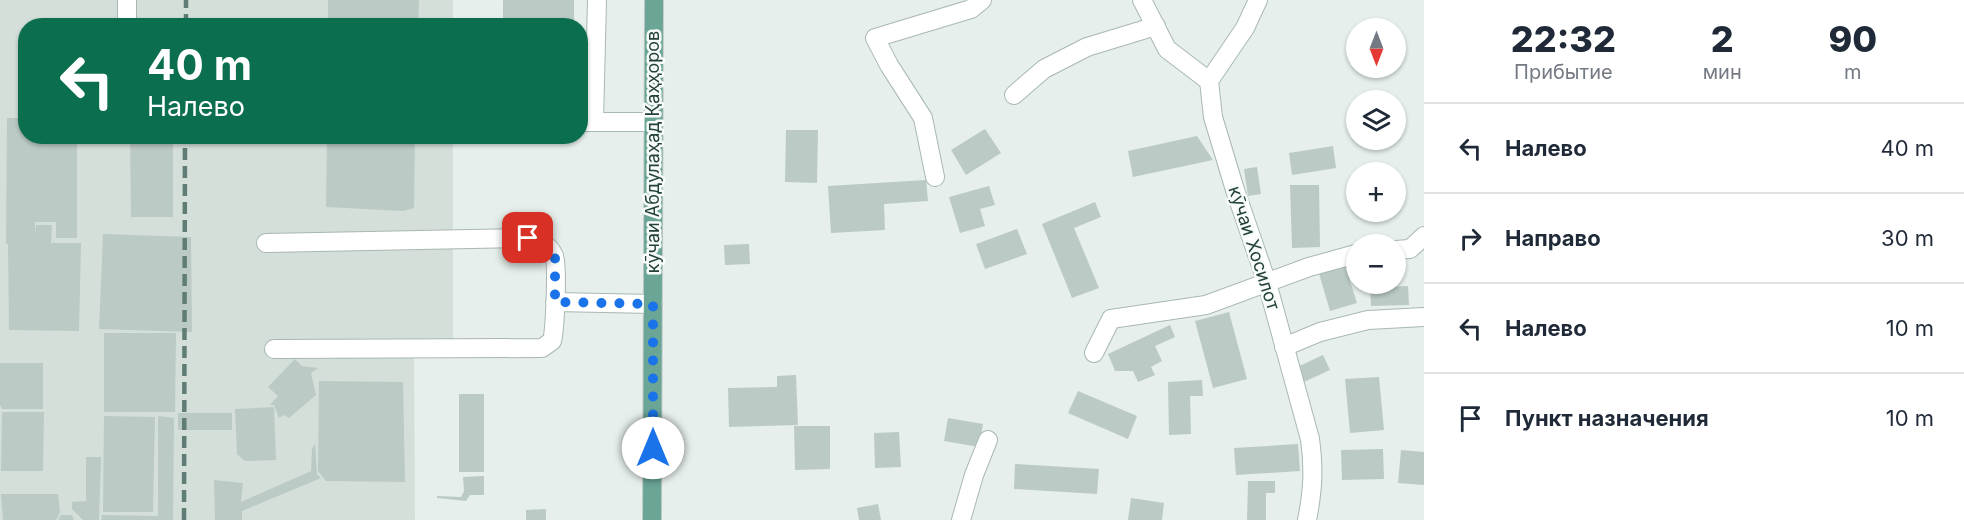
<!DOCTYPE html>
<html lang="ru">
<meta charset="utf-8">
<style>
:root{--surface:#fff;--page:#f2f2f3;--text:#1f2937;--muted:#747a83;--line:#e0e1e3}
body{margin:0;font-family:Inter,sans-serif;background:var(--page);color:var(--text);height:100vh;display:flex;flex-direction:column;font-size:22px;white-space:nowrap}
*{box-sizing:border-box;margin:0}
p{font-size:20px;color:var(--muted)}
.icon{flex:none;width:33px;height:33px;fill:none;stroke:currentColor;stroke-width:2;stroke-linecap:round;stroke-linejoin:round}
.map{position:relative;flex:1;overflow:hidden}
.sheet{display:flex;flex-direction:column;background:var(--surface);width:540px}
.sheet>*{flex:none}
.hud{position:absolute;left:18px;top:18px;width:570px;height:126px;border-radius:24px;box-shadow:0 2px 4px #0004;background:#0b6e4f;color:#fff;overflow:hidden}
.needle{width:39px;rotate:180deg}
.tools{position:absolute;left:1346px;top:18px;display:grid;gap:12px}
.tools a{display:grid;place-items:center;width:60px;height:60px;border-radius:50%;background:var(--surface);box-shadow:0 2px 4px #0004;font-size:30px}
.pin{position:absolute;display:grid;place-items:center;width:51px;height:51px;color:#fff;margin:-26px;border-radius:12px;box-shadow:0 3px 9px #0006}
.me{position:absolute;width:66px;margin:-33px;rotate:0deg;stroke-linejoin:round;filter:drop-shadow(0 0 4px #0008)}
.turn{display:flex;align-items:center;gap:21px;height:126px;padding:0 30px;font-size:27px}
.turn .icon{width:78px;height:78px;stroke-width:2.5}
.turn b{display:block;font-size:42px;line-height:51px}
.eta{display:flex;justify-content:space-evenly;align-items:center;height:102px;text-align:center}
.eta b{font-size:36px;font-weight:800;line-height:42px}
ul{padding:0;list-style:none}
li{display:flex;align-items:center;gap:18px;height:90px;padding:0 30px;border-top:2px solid var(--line)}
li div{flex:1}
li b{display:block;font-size:22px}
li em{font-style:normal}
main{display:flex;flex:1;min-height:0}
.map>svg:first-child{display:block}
.built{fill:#d4dfda}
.building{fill:#bbcac4}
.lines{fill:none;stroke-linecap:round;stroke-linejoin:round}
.minor-casing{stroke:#a8b8b2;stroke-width:20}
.major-casing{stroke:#c2cac8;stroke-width:20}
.minor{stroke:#fff;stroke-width:18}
.major{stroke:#6aa596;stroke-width:18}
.rail{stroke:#5f7d75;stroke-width:4.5;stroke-dasharray:12 6;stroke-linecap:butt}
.route{stroke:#1a73e8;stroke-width:10;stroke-dasharray:0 18}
.labels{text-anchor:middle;stroke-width:5;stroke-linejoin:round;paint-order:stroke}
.street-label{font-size:18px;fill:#24423a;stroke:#f7fbf9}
</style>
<main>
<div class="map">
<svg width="1424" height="520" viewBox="0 0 1424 520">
<rect width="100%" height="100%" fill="#e6efeb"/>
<path class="built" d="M 0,0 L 453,0 L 453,25 L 26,26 L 26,136 L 453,137 L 453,351 L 414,352 L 415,520 L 0,520 Z"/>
<path class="building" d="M 328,0 L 419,0 L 418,26 L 328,26 Z
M 503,0 L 574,0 L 574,26 L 503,26 Z
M 7,118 L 26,118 L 26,136 L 77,136 L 77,238 L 56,238 L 56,222 L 35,222 L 35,235 L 36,225 L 52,225 L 51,243 L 81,243 L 79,331 L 9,330 L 8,244 L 6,244 Z
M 985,129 L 1001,153 L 966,175 L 951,150 Z
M 786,130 L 818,130 L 817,183 L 785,182 Z
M 130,136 L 173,136 L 173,217 L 131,217 Z
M 327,136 L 415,136 L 414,208 L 403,211 L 326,207 Z
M 1197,136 L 1213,160 L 1133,177 L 1128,151 Z
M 1333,146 L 1336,168 L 1292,175 L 1289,153 Z
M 1257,167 L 1261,194 L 1248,196 L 1244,169 Z
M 926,180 L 928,201 L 884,204 L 885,230 L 831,233 L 828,186 Z
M 1290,185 L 1319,185 L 1320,247 L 1292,248 Z
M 989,186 L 995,205 L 980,209 L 985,226 L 960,233 L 949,197 Z
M 1095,202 L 1101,217 L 1074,228 L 1099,288 L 1072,298 L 1042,224 Z
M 1017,229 L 1027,254 L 985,269 L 976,244 Z
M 103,234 L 191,237 L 192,332 L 99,329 Z
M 749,244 L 750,264 L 725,265 L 724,245 Z
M 1344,262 L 1357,303 L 1330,311 L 1318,270 Z
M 1408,286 L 1409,305 L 1371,306 L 1370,288 Z
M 1229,312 L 1247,379 L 1213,388 L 1195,321 Z
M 1170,325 L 1175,337 L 1155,346 L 1162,361 L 1151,367 L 1155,375 L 1138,382 L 1133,371 L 1115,371 L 1108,354 Z
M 104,333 L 176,333 L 175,412 L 104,412 Z
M 1323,355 L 1330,370 L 1304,382 L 1297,367 Z
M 295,359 L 302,366 L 318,368 L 311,373 L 316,395 L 289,418 L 284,415 L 279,418 L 274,405 L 270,405 L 278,396 L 268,387 Z
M 0,363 L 43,363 L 43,409 L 2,409 L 0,405 Z
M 796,375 L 798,425 L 729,427 L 728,388 L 777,387 L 777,376 Z
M 1379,377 L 1384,430 L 1350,433 L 1345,379 Z
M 1202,380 L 1203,396 L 1190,396 L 1191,434 L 1169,435 L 1168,382 Z
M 319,381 L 403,382 L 405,482 L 326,481 L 318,471 Z
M 1078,391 L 1137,416 L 1128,439 L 1068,413 Z
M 459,394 L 484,394 L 484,472 L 459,472 Z
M 274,407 L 276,460 L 245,461 L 237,454 L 235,409 Z
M 2,412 L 44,412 L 43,471 L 1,471 Z
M 178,413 L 232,413 L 232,430 L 178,430 Z
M 104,416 L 155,417 L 153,512 L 103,512 Z
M 158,416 L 174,418 L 173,520 L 101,520 L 102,515 L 158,516 Z
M 948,418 L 983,424 L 979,447 L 944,441 Z
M 794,426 L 830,426 L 830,469 L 795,470 Z
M 899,432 L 901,467 L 875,468 L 874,433 Z
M 315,443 L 317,474 L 321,478 L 242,511 L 242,520 L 215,520 L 214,480 L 243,483 L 241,502 L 311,471 L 312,449 Z
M 1298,444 L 1300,471 L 1236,475 L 1234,448 Z
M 1383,449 L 1384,479 L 1342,480 L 1341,450 Z
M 1401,450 L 1424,452 L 1424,485 L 1398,483 Z
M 86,457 L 101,457 L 99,520 L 83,520 L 72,509 L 72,502 L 86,501 Z
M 1015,464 L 1099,469 L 1097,494 L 1014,489 Z
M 484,476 L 484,495 L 470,495 L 466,501 L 437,498 L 437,496 L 461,497 L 464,491 L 463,477 Z
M 1248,481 L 1275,481 L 1275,493 L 1266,493 L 1266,520 L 1247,520 Z
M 1,494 L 58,494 L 60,512 L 56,520 L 3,520 Z
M 1131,498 L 1164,503 L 1162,520 L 1128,520 Z
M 878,504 L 881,520 L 859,520 L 857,508 Z
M 546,509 L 546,520 L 526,520 L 526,510 Z
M 61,515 L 72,515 L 74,520 L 58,520 Z"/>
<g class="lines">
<defs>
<path id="minor" d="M 1142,0 L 1167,49 L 1209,81 L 1213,117 L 1235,190 L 1267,283 L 1310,439 C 1314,469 1313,490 1307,520
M 127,26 L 127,0
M 1209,81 L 1245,28 L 1258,0
M 1014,95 L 1044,69 L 1087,47 L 1156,26
M 580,122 L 653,122
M 594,122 L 597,0
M 935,177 L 923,118 L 889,65 L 875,38 L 971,9 L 982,0
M 266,243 L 528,238 C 539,241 549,244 554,256 C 558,265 555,330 552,341 L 542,348 L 274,349
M 1395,250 L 1410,249 L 1424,236
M 555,302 L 653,304
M 1284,347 L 1320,332 L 1368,320 L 1424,317
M 1094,353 L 1111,319 L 1206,305 L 1309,267 L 1356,254
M 961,520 L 974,475 L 988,440"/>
<path id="major" d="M 652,520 L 654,0"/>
</defs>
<use href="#minor" class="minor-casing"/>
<use href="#major" class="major-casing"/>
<use href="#minor" class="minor"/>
<use href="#major" class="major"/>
<path class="rail" d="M 186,26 L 186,0
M 184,520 L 185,136"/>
</g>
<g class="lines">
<path class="route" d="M 528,238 L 544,243 L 555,257 L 555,302 L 653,304 L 653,448"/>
</g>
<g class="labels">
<g class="street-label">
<text transform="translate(653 152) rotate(-90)" y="6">кӯчаи Абдулаҳад Қаҳҳоров</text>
<text transform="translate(1254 248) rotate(72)" y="6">кӯчаи Хосилот</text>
</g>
</g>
</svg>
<div class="tools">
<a><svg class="needle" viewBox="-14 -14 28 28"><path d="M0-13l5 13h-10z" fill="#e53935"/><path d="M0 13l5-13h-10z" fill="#747a83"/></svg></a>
<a><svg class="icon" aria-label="layers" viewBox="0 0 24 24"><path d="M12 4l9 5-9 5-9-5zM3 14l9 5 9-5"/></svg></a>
<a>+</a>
<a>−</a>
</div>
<div class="pin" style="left:528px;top:238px;background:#d93025"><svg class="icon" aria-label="arrive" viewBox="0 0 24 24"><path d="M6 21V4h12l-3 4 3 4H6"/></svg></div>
<svg class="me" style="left:653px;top:448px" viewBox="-20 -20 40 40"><circle r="19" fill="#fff"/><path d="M0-13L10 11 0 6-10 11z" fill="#1a73e8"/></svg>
<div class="hud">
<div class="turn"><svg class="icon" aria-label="left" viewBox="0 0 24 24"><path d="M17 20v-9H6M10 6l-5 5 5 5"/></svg><div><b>40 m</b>Налево</div></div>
</div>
</div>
<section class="sheet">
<div class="eta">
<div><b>22:32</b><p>Прибытие</p></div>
<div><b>2</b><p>мин</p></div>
<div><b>90</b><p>m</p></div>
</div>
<ul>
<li><svg class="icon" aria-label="left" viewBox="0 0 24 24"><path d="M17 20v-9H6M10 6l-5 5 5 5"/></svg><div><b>Налево</b></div><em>40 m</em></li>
<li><svg class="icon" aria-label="right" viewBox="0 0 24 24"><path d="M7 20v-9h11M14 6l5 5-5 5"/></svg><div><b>Направо</b></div><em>30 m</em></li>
<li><svg class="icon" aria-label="left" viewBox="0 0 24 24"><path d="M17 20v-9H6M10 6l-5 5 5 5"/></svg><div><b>Налево</b></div><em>10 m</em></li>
<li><svg class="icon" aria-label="arrive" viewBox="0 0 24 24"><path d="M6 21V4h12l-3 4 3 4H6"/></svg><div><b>Пункт назначения</b></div><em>10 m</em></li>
</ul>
</section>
</main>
